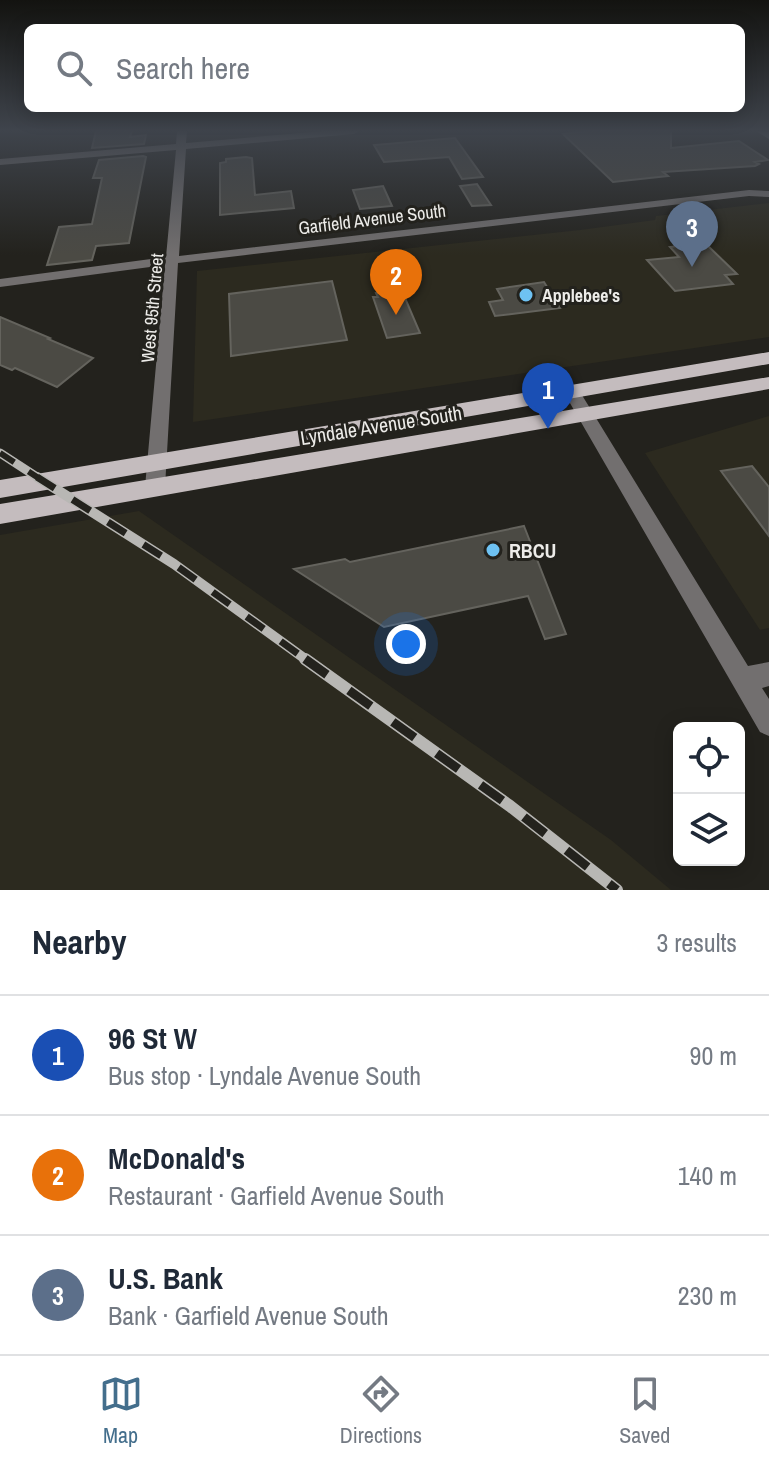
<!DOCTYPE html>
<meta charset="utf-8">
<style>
body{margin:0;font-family:"Archivo Narrow",sans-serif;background:#f2f2f3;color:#1f2937}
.controls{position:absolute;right:24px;bottom:24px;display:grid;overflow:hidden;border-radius:12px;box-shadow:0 4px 20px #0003}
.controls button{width:72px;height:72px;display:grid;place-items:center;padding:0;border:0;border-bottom:2px solid #e0e1e3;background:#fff;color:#1f2937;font:40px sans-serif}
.you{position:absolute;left:406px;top:644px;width:28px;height:28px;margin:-20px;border:6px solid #fff;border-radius:50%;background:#1a73e8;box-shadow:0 0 0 12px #1a73e833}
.badge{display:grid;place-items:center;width:52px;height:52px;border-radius:50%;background:#436e8c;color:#fff;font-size:26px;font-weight:700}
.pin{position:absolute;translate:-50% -66px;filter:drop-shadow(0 2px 4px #0008)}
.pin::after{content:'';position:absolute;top:42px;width:28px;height:24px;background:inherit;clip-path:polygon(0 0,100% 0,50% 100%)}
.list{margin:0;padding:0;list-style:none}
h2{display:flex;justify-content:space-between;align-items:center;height:104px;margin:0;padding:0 32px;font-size:34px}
h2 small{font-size:26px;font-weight:400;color:#747a83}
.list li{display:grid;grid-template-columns:52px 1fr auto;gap:24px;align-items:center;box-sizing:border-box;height:120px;padding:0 32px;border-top:2px solid #e0e1e3}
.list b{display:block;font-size:30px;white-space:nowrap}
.list p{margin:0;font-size:26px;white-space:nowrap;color:#747a83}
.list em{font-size:26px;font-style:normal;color:#747a83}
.icon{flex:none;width:44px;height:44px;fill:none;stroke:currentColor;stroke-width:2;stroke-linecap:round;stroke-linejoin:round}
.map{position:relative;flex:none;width:769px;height:890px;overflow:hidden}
.search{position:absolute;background:#fff;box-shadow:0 4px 20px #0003;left:24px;right:24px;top:24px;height:88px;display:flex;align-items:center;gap:20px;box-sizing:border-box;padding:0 28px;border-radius:12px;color:#747a83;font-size:30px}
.sheet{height:464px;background:#fff}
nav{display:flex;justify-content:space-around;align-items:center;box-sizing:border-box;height:112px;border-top:2px solid #e0e1e3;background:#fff;font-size:22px;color:#747a83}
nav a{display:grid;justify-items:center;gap:4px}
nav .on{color:#436e8c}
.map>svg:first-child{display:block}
.built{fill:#2c2a1f}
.building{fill:#4b4a44;stroke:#64635d;stroke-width:2}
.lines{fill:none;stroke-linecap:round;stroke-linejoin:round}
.minor{fill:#726f6f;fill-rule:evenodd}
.major{fill:#c4bcbe;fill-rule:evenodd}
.rail-far2-casing{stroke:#b8b7b4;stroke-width:9}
.rail-far1-casing{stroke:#b8b7b4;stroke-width:10}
.rail-casing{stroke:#b8b7b4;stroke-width:12}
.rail-far2{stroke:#23221d;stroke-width:6;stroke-dasharray:17;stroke-linecap:butt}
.rail-far1{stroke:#23221d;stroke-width:7;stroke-dasharray:21;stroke-linecap:butt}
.rail{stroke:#23221d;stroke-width:9;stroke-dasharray:27;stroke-linecap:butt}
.poi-dot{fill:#6ec2f3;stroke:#23221d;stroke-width:3}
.labels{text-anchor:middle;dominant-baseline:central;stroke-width:6;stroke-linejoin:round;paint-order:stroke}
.far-street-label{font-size:18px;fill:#edece9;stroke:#23221d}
.far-poi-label{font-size:18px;font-weight:bold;fill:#edece9;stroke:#23221d;text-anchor:start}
.street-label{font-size:20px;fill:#edece9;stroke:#23221d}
.poi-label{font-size:20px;font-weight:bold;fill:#edece9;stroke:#23221d;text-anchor:start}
</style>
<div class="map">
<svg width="769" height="890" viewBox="0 0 769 890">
<rect width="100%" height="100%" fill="#23221d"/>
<path class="built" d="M769,203V337L193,422L197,271L580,230L655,220L656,216Z
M769,416V628L760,630L645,453Z
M139,511L611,840L671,890H0V535Z"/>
<path class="building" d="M96,131H132L130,137L146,135L144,144L92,148Z
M588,131H671V148L739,141L768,160L755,162L759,164L755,166L663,172L668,176L613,182L563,134Z
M455,138L483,177L462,179L449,157L384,162L374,145Z
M143,156L146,157L129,243L96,246L92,260L47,265L59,227L92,224L102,178H93L99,160Z
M246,157L252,158L255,195L291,191L294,208L220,215V163L226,162V159Z
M477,184L491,205L472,206L460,186Z
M383,186L392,206L360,209L353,190Z
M705,243L737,274L725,275L733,284L675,291L647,260L679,257L670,247Z
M332,281L347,340L231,356L229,294Z
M544,282L560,308L495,316L489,302L503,300L497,289Z
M399,284L420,333L387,338L373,297H378L376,293L384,292L382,286Z
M0,317L50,338L48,339L93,358L57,387L15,368L12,370L0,365Z
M752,466L769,487V536L721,471Z
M524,526L566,634L545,639L528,596L384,627L294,569L345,559L350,562Z"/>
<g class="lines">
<path class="minor" d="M177,131H187L186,143L324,131H359L354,134L186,149L179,256L749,190L769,191V197L749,196L178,263L165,487L162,493L155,495L148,493L145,487L165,265L0,287V279L166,257L176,150L0,165V159L176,144Z
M756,131L769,132V139Z
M571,385L577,387L748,666L769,662V686L762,688L769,699V736L760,732L563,391Z"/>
<path class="major" d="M769,352V364L0,498V480Z
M769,377V389L0,524V504Z"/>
<defs>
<path id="rail-far2" d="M0,453L40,479"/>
<path id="rail-far1" d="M37,477L174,564L308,661"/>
<path id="rail" d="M305,659L510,806L617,890"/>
</defs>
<use href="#rail-far2" class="rail-far2-casing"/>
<use href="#rail-far1" class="rail-far1-casing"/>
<use href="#rail" class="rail-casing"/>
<use href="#rail-far2" class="rail-far2"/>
<use href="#rail-far1" class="rail-far1"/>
<use href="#rail" class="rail"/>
</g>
<linearGradient id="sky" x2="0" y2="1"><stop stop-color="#131310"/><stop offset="0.51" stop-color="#3f444c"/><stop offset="1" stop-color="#3f444c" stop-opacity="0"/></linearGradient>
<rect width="769" height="255" fill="url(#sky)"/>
<g class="poi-dot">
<circle cx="526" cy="295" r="8"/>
<circle cx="493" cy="550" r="8"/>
</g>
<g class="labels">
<g class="far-street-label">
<text transform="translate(372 219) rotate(-7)">Garfield Avenue South</text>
<text transform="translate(152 308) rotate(-85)">West 95th Street</text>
</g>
<g class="far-poi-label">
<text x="542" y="295">Applebee's</text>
</g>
<g class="street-label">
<text transform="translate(381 425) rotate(-9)">Lyndale Avenue South</text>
</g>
<g class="poi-label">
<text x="509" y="550">RBCU</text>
</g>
</g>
</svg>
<div class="controls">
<button><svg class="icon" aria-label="locate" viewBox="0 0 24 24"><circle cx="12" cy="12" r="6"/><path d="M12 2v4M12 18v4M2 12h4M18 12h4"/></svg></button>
<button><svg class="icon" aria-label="layers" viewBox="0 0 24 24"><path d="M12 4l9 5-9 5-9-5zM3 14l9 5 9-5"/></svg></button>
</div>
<div class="you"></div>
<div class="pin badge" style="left:548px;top:429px;background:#1a4fb4">1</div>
<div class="pin badge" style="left:396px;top:315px;background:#e8710a">2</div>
<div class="pin badge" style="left:692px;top:267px;background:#5c6f8a">3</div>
<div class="search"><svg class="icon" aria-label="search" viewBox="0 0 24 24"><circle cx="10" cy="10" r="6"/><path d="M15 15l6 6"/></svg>Search here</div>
</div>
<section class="sheet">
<h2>Nearby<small>3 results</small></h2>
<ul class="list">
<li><span class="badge" style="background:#1a4fb4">1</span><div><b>96 St W</b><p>Bus stop · Lyndale Avenue South</p></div><em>90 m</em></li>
<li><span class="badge" style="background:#e8710a">2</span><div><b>McDonald's</b><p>Restaurant · Garfield Avenue South</p></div><em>140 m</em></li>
<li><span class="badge" style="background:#5c6f8a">3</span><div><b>U.S. Bank</b><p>Bank · Garfield Avenue South</p></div><em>230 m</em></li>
</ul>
</section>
<nav>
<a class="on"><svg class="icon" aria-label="map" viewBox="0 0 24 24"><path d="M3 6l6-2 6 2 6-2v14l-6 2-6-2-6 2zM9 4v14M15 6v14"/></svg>Map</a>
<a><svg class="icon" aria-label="directions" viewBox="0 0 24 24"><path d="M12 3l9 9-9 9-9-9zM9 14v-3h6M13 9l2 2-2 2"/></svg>Directions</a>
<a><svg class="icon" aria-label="saved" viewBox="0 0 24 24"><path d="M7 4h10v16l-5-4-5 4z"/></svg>Saved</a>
</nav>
